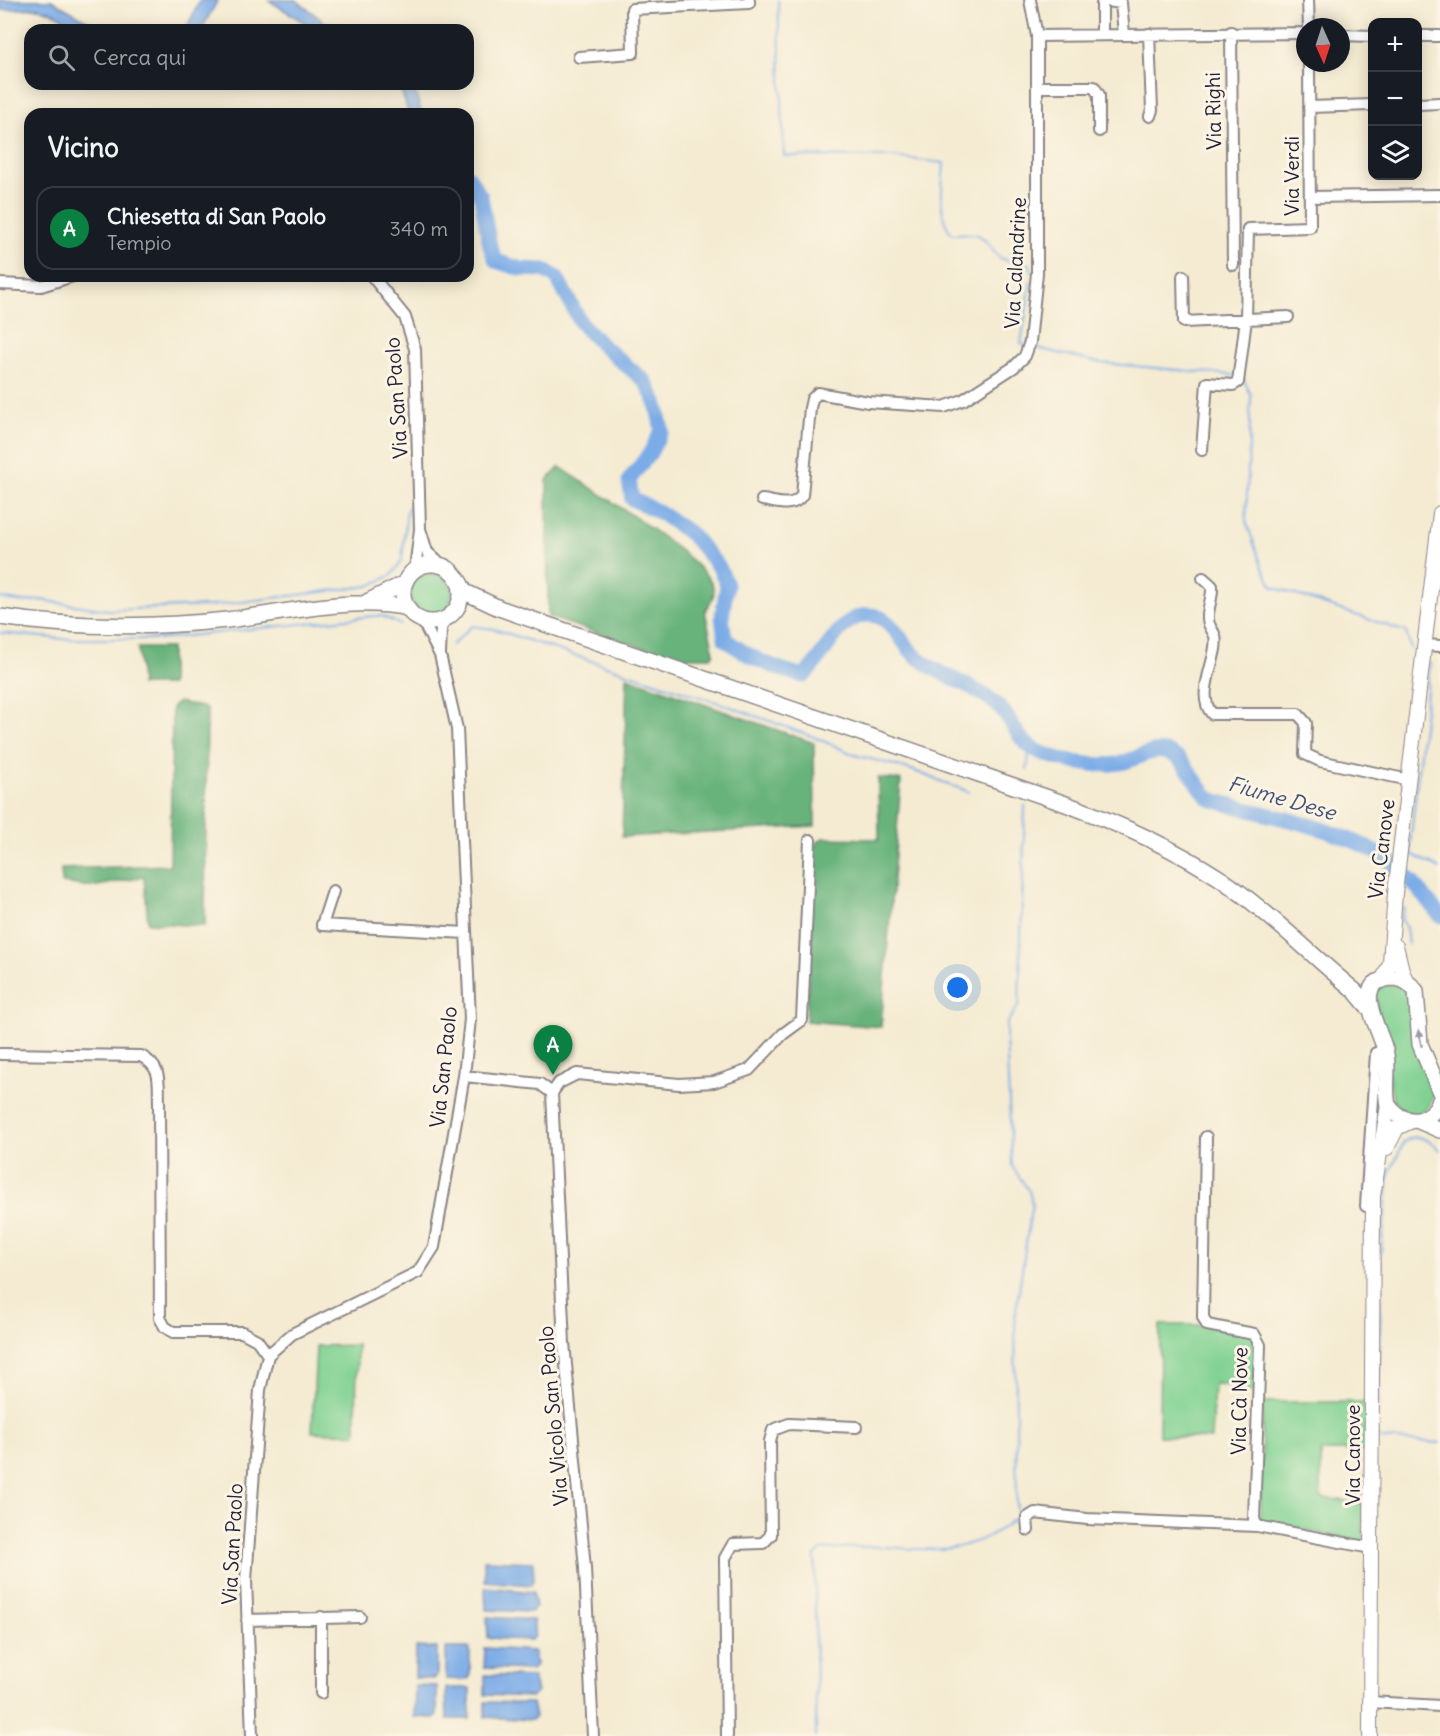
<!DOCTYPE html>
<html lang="it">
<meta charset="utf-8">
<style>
body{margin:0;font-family:Delius,sans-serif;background:#242831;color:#f1f3f6}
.controls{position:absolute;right:18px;top:18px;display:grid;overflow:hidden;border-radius:12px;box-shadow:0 3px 15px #0003}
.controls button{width:54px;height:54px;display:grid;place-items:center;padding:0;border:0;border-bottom:2px solid #363941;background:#171b24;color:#f1f3f6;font:30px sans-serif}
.compass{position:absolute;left:1296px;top:18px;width:54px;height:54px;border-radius:50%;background:#171b24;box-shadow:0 3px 15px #0003;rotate:177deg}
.you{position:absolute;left:958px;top:988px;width:21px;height:21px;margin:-15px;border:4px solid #fff;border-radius:50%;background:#1a73e8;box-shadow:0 0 0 9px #1a73e833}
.badge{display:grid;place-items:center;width:39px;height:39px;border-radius:50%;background:#0b8043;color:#fff;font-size:20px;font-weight:700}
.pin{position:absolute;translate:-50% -50px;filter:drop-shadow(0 2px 3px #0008)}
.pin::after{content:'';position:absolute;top:32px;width:21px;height:18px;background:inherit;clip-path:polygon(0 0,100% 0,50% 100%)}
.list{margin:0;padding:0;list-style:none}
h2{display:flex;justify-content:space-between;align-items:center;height:78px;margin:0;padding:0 24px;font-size:26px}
h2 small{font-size:20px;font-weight:400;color:#9ea1a6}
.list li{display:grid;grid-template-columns:39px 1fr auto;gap:18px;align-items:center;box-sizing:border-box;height:84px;margin:0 12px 12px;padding:0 12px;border:2px solid #363941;border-radius:18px}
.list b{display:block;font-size:22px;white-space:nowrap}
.list p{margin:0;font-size:20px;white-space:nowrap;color:#9ea1a6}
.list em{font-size:20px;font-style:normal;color:#9ea1a6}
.icon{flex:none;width:33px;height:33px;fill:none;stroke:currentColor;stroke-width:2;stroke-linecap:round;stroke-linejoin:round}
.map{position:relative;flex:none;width:1440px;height:1736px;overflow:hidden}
.search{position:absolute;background:#171b24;box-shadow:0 3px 15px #0003;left:24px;top:24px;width:450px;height:66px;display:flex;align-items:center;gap:15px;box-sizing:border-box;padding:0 21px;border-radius:18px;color:#9ea1a6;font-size:22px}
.panel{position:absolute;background:#171b24;box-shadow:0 3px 15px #0003;left:24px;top:108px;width:450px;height:174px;border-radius:18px}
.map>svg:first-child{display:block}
.green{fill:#80d192;stroke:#517a66;stroke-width:1.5}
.forest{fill:#68b37c;stroke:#456a5c;stroke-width:1.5}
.water{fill:#7cace7;stroke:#4f6791;stroke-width:1.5}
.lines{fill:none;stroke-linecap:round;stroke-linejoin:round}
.stream{stroke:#7cace7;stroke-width:2}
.river{stroke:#7cace7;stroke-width:15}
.street-casing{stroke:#8b8686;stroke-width:14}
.secondary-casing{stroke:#8b8686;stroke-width:16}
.primary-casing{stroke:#8b8686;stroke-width:18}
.street{stroke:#fff;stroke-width:10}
.secondary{stroke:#fff;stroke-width:14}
.primary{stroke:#fff;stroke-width:15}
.oneway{fill:#9c9ca7}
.labels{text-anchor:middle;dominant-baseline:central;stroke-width:6;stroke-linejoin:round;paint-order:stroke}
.street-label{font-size:20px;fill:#22223b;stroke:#fcf5e5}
.water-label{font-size:21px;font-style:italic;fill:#425277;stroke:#fcf5e5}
</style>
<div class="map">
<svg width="1440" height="1736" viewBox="0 0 1440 1736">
<rect width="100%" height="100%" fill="#fcf5e5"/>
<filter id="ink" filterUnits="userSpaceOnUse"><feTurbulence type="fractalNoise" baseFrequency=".0167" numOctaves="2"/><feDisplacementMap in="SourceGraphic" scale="12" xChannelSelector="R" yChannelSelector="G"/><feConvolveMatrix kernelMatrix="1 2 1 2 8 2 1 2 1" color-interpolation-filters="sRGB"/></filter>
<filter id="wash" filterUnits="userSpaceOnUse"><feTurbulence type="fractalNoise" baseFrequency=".008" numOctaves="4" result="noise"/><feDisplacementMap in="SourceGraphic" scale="24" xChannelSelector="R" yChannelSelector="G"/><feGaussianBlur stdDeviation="1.35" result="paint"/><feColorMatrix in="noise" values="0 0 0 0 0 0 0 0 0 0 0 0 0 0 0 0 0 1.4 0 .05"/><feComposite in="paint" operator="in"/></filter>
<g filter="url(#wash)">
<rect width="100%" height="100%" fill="#f4ebd2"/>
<path class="green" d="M410 594a21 21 0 1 1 42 0a21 21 0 1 1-42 0Z
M1391,984L1403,986L1411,996L1434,1090L1430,1105L1419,1114L1404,1113L1393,1101L1375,995L1381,987Z
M1160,1325H1207L1254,1334L1259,1392L1231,1390V1385L1214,1384L1211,1439L1159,1436Z
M357,1345L356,1434L312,1432L316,1346Z
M1263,1402H1366V1451H1321V1498L1363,1503V1542L1260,1521Z"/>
<path class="forest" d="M560,467C589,487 704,558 713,586C716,596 710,603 705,611L714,653L711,657H670L548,617L547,480Z
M138,648H171V685H141Z
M627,677L814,743L815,826L622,837Z
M178,702L207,708L205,926L148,923L144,877L92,887L62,883L61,869L170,865L172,707Z
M878,778L901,780L881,1027L806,1021L815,844L823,838L879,839Z"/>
<path class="water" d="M0,0H51L104,30H79L56,14L39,8L0,10Z
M200,0H218L201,30H182L187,27Z
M268,0H296L326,23L359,30H316Z
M399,84H413L422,114H409Z
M484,1560L533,1562L534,1579L531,1585L485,1581Z
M485,1587L533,1592L536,1607L531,1612L486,1610Z
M487,1617L533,1620L535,1636L531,1640L488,1638Z
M416,1647L437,1648V1676L434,1679L415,1678Z
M446,1648H470V1677L467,1680L446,1679Z
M485,1648L534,1651L536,1665L531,1670L484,1668Z
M485,1675L533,1677L537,1692L532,1697L485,1695Z
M415,1685L437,1686V1715L434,1718L414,1717Z
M446,1688H470V1719H447Z
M485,1702L532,1703L535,1717L532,1720L485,1717Z"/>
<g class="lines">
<path class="stream" d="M778,0L784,156L892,157L944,163C943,185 936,215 952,234C989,232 978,236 1000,258C1011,263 1021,260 1030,265L1032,272
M1026,345L1021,344L1031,281
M1032,347L1101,363L1233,375
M1242,376L1251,395L1246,521L1262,566L1273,587L1406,632L1411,649
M0,598L22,602L40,600L108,610L210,606L369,586L392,575L402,560L407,509L413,505
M0,633L63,639H159L374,616H382L401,625
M452,645L472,626L494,629L728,706L814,737L855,755L909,769L969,792
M1027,770L1030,747
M1410,853L1440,869
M1411,859V836L1430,663
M1404,908L1401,918L1406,928L1408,944
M1381,1253L1389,1174L1404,1142C1417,1131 1430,1141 1440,1150
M1379,1405L1381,1261
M1378,1436L1380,1439L1440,1443
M816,1736L815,1556L821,1550C843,1548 865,1546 886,1547C941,1551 971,1554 1017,1517L1015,1317L1032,1203L1029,1191L1012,1166L1006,1036L1007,1023L1019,1005L1025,805"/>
<path class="river" d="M468,176L481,197L490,246L496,261L521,269L544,270L557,278L581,323L604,347L645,381L656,402L662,430L650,453L629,480L632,499L659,512L691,534L719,567L727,585L722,617L725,639C749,658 774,668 803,676C824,660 837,617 867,615C892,613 900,644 917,657C943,679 977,684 1001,709C1013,721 1017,739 1032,748C1055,761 1094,768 1121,763C1138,759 1155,745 1173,755C1186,761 1197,786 1210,799C1264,816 1334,825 1382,856C1406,871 1422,894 1440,916"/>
</g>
</g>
<g filter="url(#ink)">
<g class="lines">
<defs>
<path id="street" d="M1308,0L1309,27
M1231,32L1233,265
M1102,34V4L1107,1L1121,3L1124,34
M1149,34L1152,110L1150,116
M1341,35L1372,36
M1037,36L1305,33
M1418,36H1440
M579,57L633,53L632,9L749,3V0
M1037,87H1094L1099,95V131
M1418,104L1440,103
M1309,107L1372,105
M1310,197L1440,195
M372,276L405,317L415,349L420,529L415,569
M1183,276L1184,322L1288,317
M0,284L41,286L73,276
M1202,450L1207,383L1233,385L1238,382L1246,319L1248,229L1310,227L1309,63
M762,500C777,502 793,509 802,495L810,408L812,399L818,393L868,402L944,407L963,400L1014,367L1025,356L1030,342L1037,273V36L1030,0
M421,532L427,552L441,565
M1203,578L1212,586C1213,598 1207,608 1208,619C1208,626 1213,630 1215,636C1220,656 1194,693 1212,714H1298L1306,723L1305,754L1320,761L1409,780
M1425,645L1440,646
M440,654L441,629L445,619
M333,891L322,925L466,933
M0,1054L141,1056C163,1068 158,1082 159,1104L160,1318L165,1327L173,1332H242L257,1340L268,1355
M464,1076L540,1084L552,1093
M1206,1137L1203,1317L1207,1325L1254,1334L1260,1345L1254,1519L1257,1526
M1366,1206L1376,1053L1386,1050
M1028,1530L1027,1518L1035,1513L1087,1519L1257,1526L1371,1548
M247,1620L360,1617
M321,1693V1617
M1370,1702L1440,1706
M252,1736L246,1580L260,1390L268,1355L292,1334L418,1272L434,1247L464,1076L470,1019L457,729L440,655L422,620
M593,1736L585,1568L564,1343L552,1093L559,1083L577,1074L679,1084L714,1082L749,1070L783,1034L802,1020L810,840
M727,1736L725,1558L733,1544L763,1543L771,1535L770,1441L773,1430L789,1424L856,1427"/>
<path id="secondary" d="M1396,946L1403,974L1408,983
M1382,981L1390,963L1395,893L1440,513
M1387,1148L1397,1128L1412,1121
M1370,1736L1373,1196L1388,1105"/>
<path id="primary" d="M403 593a29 29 0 1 1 58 0a29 29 0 1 1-58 0Z
M458,579L465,592L499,608L1063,803C1118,823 1172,847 1221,879C1269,912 1310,954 1355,991L1369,1008
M367,602L405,583
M0,617C75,628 152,628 227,620C286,613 349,596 408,608
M1440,1092L1420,1044L1416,991C1410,983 1403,978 1393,978C1346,980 1383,1033 1386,1054C1389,1071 1384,1089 1388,1105C1403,1126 1430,1126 1440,1100
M1419,1121L1440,1130"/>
</defs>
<use href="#street" class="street-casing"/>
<use href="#secondary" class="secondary-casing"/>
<use href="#primary" class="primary-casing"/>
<use href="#street" class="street"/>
<use href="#secondary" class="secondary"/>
<use href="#primary" class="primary"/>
</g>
<defs><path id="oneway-solid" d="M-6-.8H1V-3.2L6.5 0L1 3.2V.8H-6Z" transform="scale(1.5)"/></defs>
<use class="oneway" href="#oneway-solid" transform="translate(1420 1038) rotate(-101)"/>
</g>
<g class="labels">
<g class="street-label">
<text transform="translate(1213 111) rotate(-91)">Via Righi</text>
<text transform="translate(1291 176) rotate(-90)">Via Verdi</text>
<text transform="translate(1015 263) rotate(-87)">Via Calandrine</text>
<text transform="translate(396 398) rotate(-94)">Via San Paolo</text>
<text transform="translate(1381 849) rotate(-83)">Via Canove</text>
<text transform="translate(443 1067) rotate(-84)">Via San Paolo</text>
<text transform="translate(1239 1401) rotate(-89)">Via Cà Nove</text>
<text transform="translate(553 1416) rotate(-95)">Via Vicolo San Paolo</text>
<text transform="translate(1352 1455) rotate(-90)">Via Canove</text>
<text transform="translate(232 1544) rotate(-87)">Via San Paolo</text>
</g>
<g class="water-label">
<text transform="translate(1282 798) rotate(16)">Fiume Dese</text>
</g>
</g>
</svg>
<div class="controls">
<button>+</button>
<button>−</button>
<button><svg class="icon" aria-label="layers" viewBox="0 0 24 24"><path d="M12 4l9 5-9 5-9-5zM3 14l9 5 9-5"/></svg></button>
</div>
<svg class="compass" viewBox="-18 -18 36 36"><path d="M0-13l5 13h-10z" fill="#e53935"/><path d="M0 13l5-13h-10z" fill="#9ea1a6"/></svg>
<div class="you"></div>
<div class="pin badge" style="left:553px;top:1075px">A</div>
<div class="search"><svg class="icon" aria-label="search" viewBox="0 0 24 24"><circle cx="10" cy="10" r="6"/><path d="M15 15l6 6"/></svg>Cerca qui</div>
<section class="panel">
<h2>Vicino<small></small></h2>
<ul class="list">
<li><span class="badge">A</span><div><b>Chiesetta di San Paolo</b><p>Tempio</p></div><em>340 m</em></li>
</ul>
</section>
</div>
